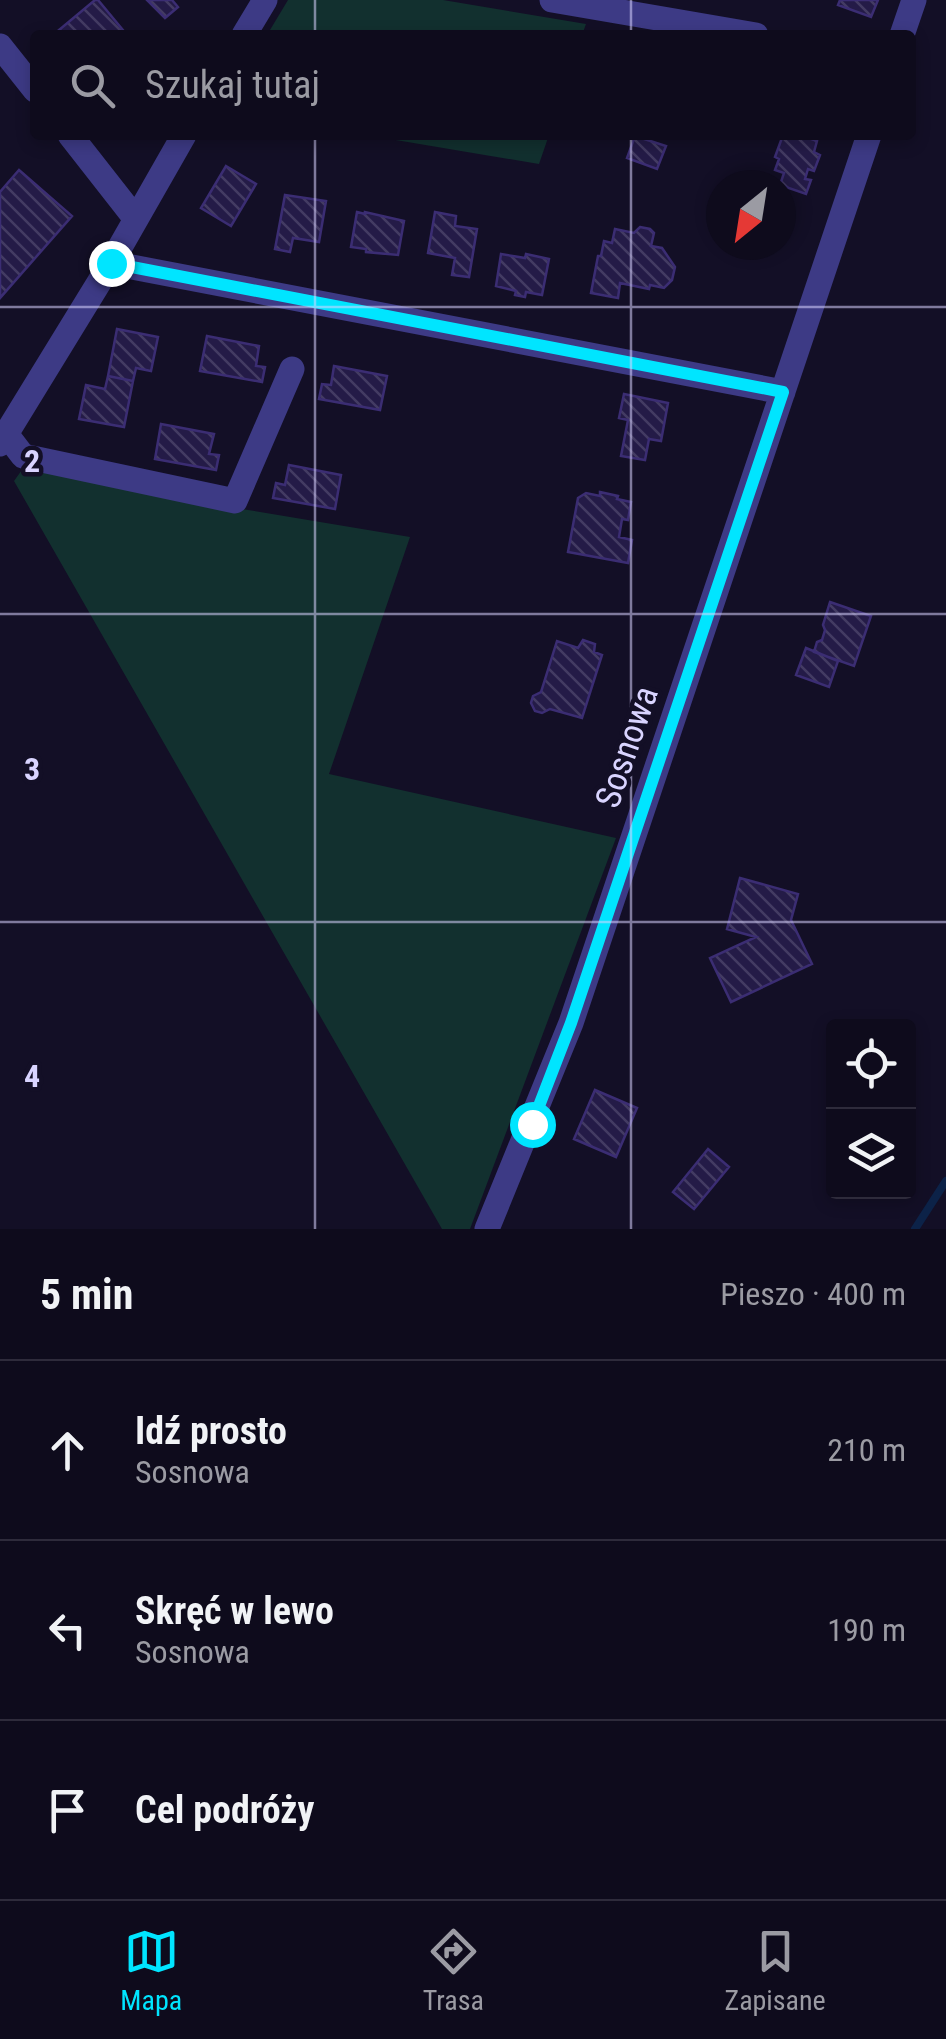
<!DOCTYPE html>
<html lang="pl">
<meta charset="utf-8">
<style>
body{margin:0;font-family:"Roboto Condensed",sans-serif;background:#171425;color:#f1f3f6}
.controls{position:absolute;right:30px;bottom:30px;display:grid;overflow:hidden;border-radius:10px;box-shadow:0 5px 15px #0003}
.controls button{width:90px;height:90px;display:grid;place-items:center;padding:0;border:0;border-bottom:2px solid #2e2b3b;background:#0e0b1c;color:#f1f3f6;font:50px sans-serif}
.compass{position:absolute;left:706px;top:170px;width:90px;height:90px;border-radius:50%;background:#0e0b1c;box-shadow:0 5px 15px #0003;rotate:210deg}
.stop{position:absolute;width:30px;height:30px;margin:-22px;border:8px solid #00e5ff;border-radius:50%;background:#fff}
.stop.end{background:#00e5ff;border-color:#fff;box-shadow:0 2px 10px #0008}
.list{margin:0;padding:0;list-style:none}
h2{display:flex;justify-content:space-between;align-items:center;height:130px;margin:0;padding:0 40px;font-size:42px}
h2 small{font-size:32px;font-weight:400;color:#9b9ba3}
.list li{display:grid;grid-template-columns:65px 1fr auto;gap:30px;align-items:center;box-sizing:border-box;height:180px;padding:0 40px;border-top:2px solid #2e2b3b}
.list b{display:block;font-size:38px;white-space:nowrap}
.list p{margin:0;font-size:32px;white-space:nowrap;color:#9b9ba3}
.list em{font-size:32px;font-style:normal;color:#9b9ba3}
.icon{flex:none;width:55px;height:55px;fill:none;stroke:currentColor;stroke-width:2;stroke-linecap:round;stroke-linejoin:round}
.map{position:relative;flex:none;width:946px;height:1229px;overflow:hidden}
.search{position:absolute;background:#0e0b1c;box-shadow:0 5px 15px #0003;left:30px;right:30px;top:30px;height:110px;display:flex;align-items:center;gap:25px;box-sizing:border-box;padding:0 35px;border-radius:10px;color:#9b9ba3;font-size:38px}
.sheet{height:670px;background:#0e0b1c}
nav{display:flex;justify-content:space-around;align-items:center;box-sizing:border-box;height:140px;border-top:2px solid #2e2b3b;background:#0e0b1c;font-size:28px;color:#9b9ba3}
nav a{display:grid;justify-items:center;gap:5px}
nav .on{color:#00e5ff}
.map>svg:first-child{display:block}
.grass{fill:#12302f}
.lines{fill:none;stroke-linecap:round;stroke-linejoin:round}
.stream{stroke:#0c2248;stroke-width:8}
.building{fill:url(#building-back-hatch);stroke:#3b2d73;stroke-width:2.5}
.minor{stroke:#3d3a85;stroke-width:25}
.route{stroke:#00e5ff;stroke-width:12}
.grid{fill:none;stroke:#d9d4ff;stroke-width:2.5;stroke-opacity:0.55}
.labels{text-anchor:middle;dominant-baseline:central;stroke-width:9;stroke-linejoin:round;paint-order:stroke}
.street-label{font-size:35px;fill:#d9d4ff;stroke:#130f26}
.grid-label{font-size:32px;text-anchor:middle;font-weight:bold;fill:#d9d4ff;stroke:#130f26;stroke-width:9;stroke-linejoin:round;paint-order:stroke}
</style>
<div class="map">
<svg width="946" height="1229" viewBox="0 0 946 1229">
<defs>
<pattern id="building-back-hatch" width="6" height="6" patternUnits="userSpaceOnUse" patternTransform="scale(2.5)"><rect width="6" height="6" fill="#241b47"/><path d="M-1 5l2 2M0 0l6 6M5-1l2 2" fill="none" stroke="#433b63"/></pattern>
</defs>
<rect width="100%" height="100%" fill="#130f26"/>
<path class="grass" d="M288,0H443L586,24L582,35H267Z
M366,135H549L539,164Z
M24,467L242,509L410,537L329,774L616,838L470,1229H442L14,481Z"/>
<g class="lines">
<path class="stream" d="M915,1229L946,1181"/>
</g>
<path class="building" d="M95,0H98L127,35H53Z
M147,0H172L178,7L165,18Z
M840,0H878L871,17L838,5Z
M783,135H800L817,141L814,152L820,155L814,171L808,169L805,179L811,180L806,194L780,185L784,173L775,170L779,159L775,157Z
M635,136L666,146L657,169L627,158Z
M226,166L256,184L231,226L201,208Z
M19,170L72,216L0,298V192Z
M285,195L326,201L319,242L293,238L290,252L275,249Z
M357,212L365,214V212L404,221L398,255L366,252V249L351,247Z
M435,212L456,216L455,226L477,229L469,277L452,275L455,258L428,253Z
M640,227L650,229L654,233L651,246L662,248L675,267L672,280L664,288L650,285L649,289L620,283L618,298L591,293L598,256H601L604,241L612,243L615,229L634,233Z
M501,254L525,258L526,254L549,259L542,295L526,292L525,297L515,295L516,291L496,286Z
M117,329L158,337L151,371L136,368L133,381L108,376Z
M207,336L259,346L256,366L265,367L262,382L200,371Z
M334,366L387,376L380,410L319,399L322,384L331,385Z
M108,376L133,381L124,427L79,419L86,385L105,389Z
M624,394L668,403L661,441L649,439L645,460L621,456L628,420L619,418Z
M161,424L214,434L209,454L219,455L216,470L155,459Z
M289,465L341,475L335,509L273,498L276,483L285,485Z
M600,492L618,496L617,499L631,502L628,520L622,519L619,537L632,540L628,563L568,552L578,498L586,493L600,496Z
M830,602L871,616L854,666L814,652L817,642L822,640L825,630L823,625Z
M583,640L595,644L594,652L602,655L582,718L550,709L542,713L535,711L531,703L533,696L541,692L557,641L578,648Z
M806,648L838,661L829,687L796,675Z
M740,878L798,894L791,920L812,964L731,1002L710,958L756,937L727,929Z
M595,1090L637,1108L616,1157L574,1139Z
M708,1149L729,1167L694,1209L673,1192Z"/>
<g class="lines">
<path class="minor" d="M552,0L756,35
M244,35L265,0
M902,35L914,0
M0,46L35,90
M70,135L135,218
M111,263L783,392
M7,435L23,456L235,501L292,369
M0,444L111,263L184,135
M487,1229L571,1023L869,135"/>
</g>
<g class="lines">
<path class="route" d="M111,263L783,392L571,1023L532,1124"/>
</g>
<path class="grid" d="M315,0V35M631,0V35M315,135V1229M631,135V1229M0,307H946M0,614H946M0,922H946"/>
<g class="labels">
<g class="street-label">
<text transform="translate(627 747) rotate(-71)">Sosnowa</text>
</g>
</g>
<g class="grid-label">
<text x="32" y="472">2</text>
<text x="32" y="780">3</text>
<text x="32" y="1087">4</text>
</g>
</svg>
<div class="controls">
<button><svg class="icon" aria-label="locate" viewBox="0 0 24 24"><circle cx="12" cy="12" r="6"/><path d="M12 2v4M12 18v4M2 12h4M18 12h4"/></svg></button>
<button><svg class="icon" aria-label="layers" viewBox="0 0 24 24"><path d="M12 4l9 5-9 5-9-5zM3 14l9 5 9-5"/></svg></button>
</div>
<svg class="compass" viewBox="-18 -18 36 36"><path d="M0-13l5 13h-10z" fill="#e53935"/><path d="M0 13l5-13h-10z" fill="#9b9ba3"/></svg>
<div class="stop" style="left:532px;top:1124px"></div>
<div class="stop end" style="left:111px;top:263px"></div>
<div class="search"><svg class="icon" aria-label="search" viewBox="0 0 24 24"><circle cx="10" cy="10" r="6"/><path d="M15 15l6 6"/></svg>Szukaj tutaj</div>
</div>
<section class="sheet">
<h2>5 min<small>Pieszo · 400 m</small></h2>
<ul class="list">
<li><svg class="icon" aria-label="ahead" viewBox="0 0 24 24"><path d="M12 20V5M6 11l6-6 6 6"/></svg><div><b>Idź prosto</b><p>Sosnowa</p></div><em>210 m</em></li>
<li><svg class="icon" aria-label="left" viewBox="0 0 24 24"><path d="M17 20v-9H6M10 6l-5 5 5 5"/></svg><div><b>Skręć w lewo</b><p>Sosnowa</p></div><em>190 m</em></li>
<li><svg class="icon" aria-label="arrive" viewBox="0 0 24 24"><path d="M6 21V4h12l-3 4 3 4H6"/></svg><div><b>Cel podróży</b></div></li>
</ul>
</section>
<nav>
<a class="on"><svg class="icon" aria-label="map" viewBox="0 0 24 24"><path d="M3 6l6-2 6 2 6-2v14l-6 2-6-2-6 2zM9 4v14M15 6v14"/></svg>Mapa</a>
<a><svg class="icon" aria-label="directions" viewBox="0 0 24 24"><path d="M12 3l9 9-9 9-9-9zM9 14v-3h6M13 9l2 2-2 2"/></svg>Trasa</a>
<a><svg class="icon" aria-label="saved" viewBox="0 0 24 24"><path d="M7 4h10v16l-5-4-5 4z"/></svg>Zapisane</a>
</nav>
